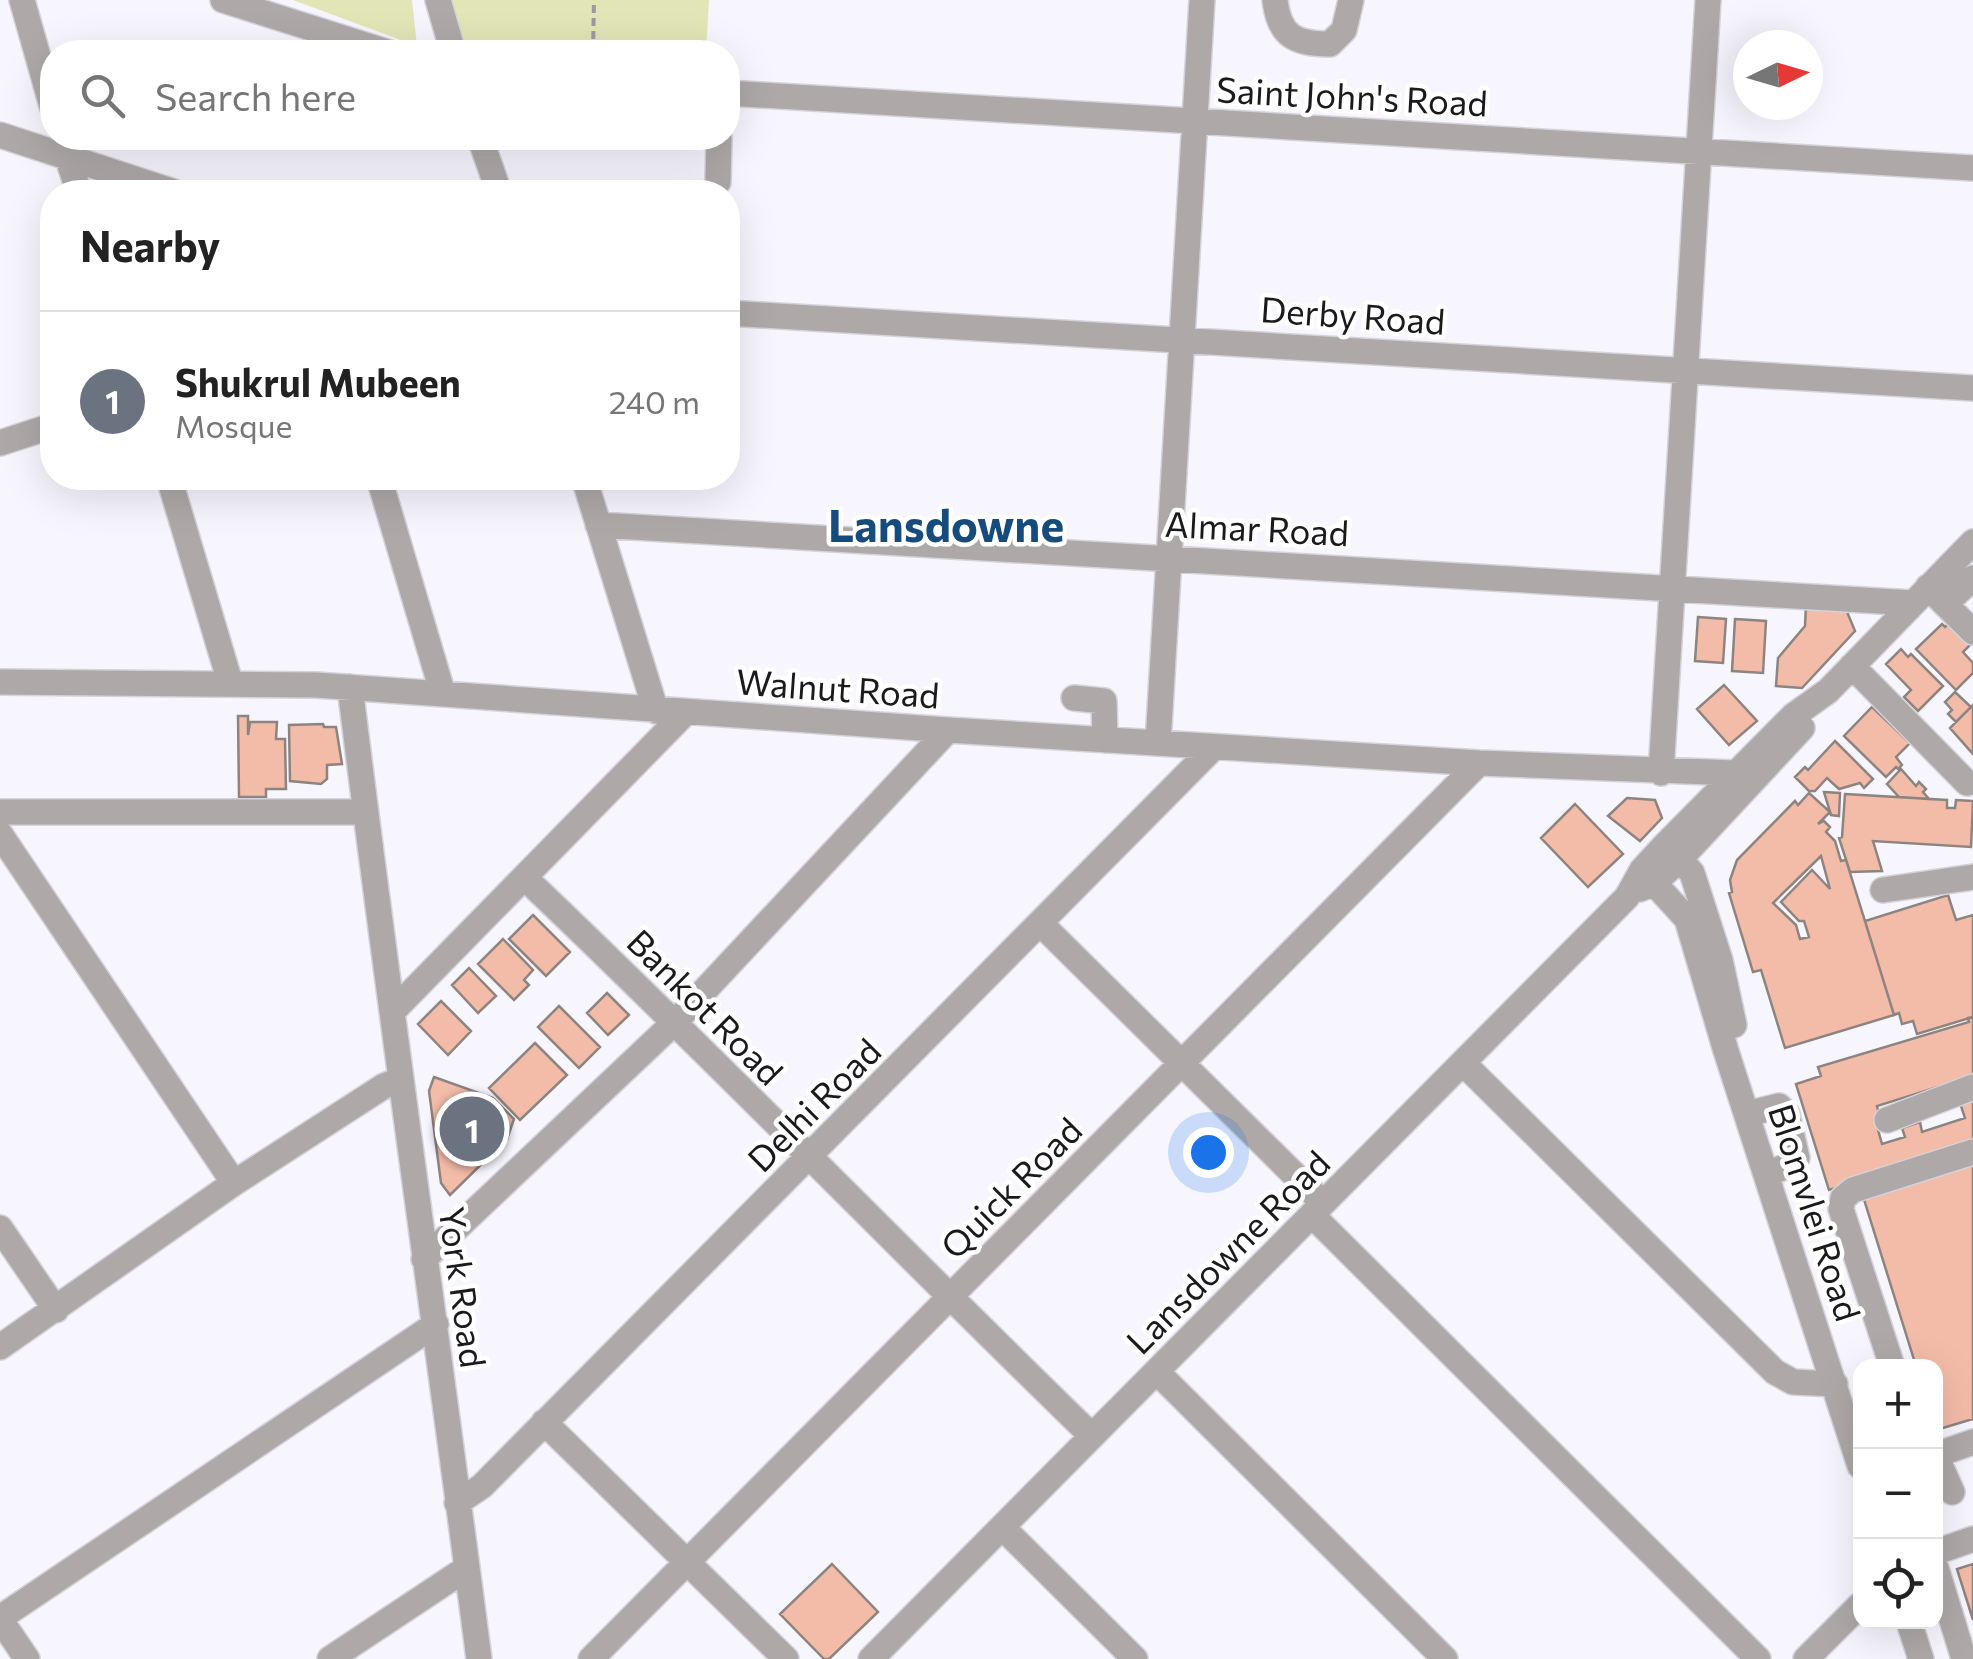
<!DOCTYPE html>
<meta charset="utf-8">
<style>
body{margin:0;font-family:Commissioner,sans-serif;background:#f6f6f6;color:#222}
.controls{position:absolute;right:30px;bottom:30px;display:grid;overflow:hidden;border-radius:20px;box-shadow:0 10px 40px #0002}
.controls button{width:90px;height:90px;display:grid;place-items:center;padding:0;border:0;border-bottom:2px solid #e0e0e0;background:#fff;color:#222;font:50px sans-serif}
.compass{position:absolute;left:1733px;top:30px;width:90px;height:90px;border-radius:50%;background:#fff;box-shadow:0 10px 40px #0002;rotate:85deg}
.you{position:absolute;left:1208px;top:1152px;width:35px;height:35px;margin:-25px;border:8px solid #fff;border-radius:50%;background:#1a73e8;box-shadow:0 0 0 15px #1a73e833}
.badge{display:grid;place-items:center;width:65px;height:65px;border-radius:50%;background:#111827;color:#fff;font-size:32px;font-weight:700}
.pin{position:absolute;translate:-50% -50%;border:5px solid #fff;box-shadow:0 2px 10px #0006}
.list{margin:0;padding:0;list-style:none}
h2{display:flex;justify-content:space-between;align-items:center;height:130px;margin:0;padding:0 40px;font-size:42px}
h2 small{font-size:32px;font-weight:400;color:#767676}
.list li{display:grid;grid-template-columns:65px 1fr auto;gap:30px;align-items:center;box-sizing:border-box;height:180px;padding:0 40px;border-top:2px solid #e0e0e0}
.list b{display:block;font-size:38px;white-space:nowrap}
.list p{margin:0;font-size:32px;white-space:nowrap;color:#767676}
.list em{font-size:32px;font-style:normal;color:#767676}
.icon{flex:none;width:55px;height:55px;fill:none;stroke:currentColor;stroke-width:2;stroke-linecap:round;stroke-linejoin:round}
.map{position:relative;flex:none;width:1973px;height:1659px;overflow:hidden}
.search{position:absolute;background:#fff;box-shadow:0 10px 40px #0002;left:40px;top:40px;width:700px;height:110px;display:flex;align-items:center;gap:25px;box-sizing:border-box;padding:0 35px;border-radius:40px;color:#767676;font-size:38px}
.panel{position:absolute;background:#fff;box-shadow:0 10px 40px #0002;left:40px;top:180px;width:700px;height:310px;border-radius:40px}
.map>svg:first-child{display:block}
.green{fill:#e2e5b6}
.building{fill:#f3bca8;stroke:#8d8480;stroke-width:2.5;fill-rule:evenodd}
.lines{fill:none;stroke-linecap:round;stroke-linejoin:round}
.minor-casing{stroke:#d4d3da;stroke-width:28}
.path{stroke:#9a9aa0;stroke-width:4;stroke-dasharray:8 5;stroke-linecap:butt}
.minor{stroke:#aea9a8;stroke-width:25}
.labels{text-anchor:middle;dominant-baseline:central;stroke-width:9;stroke-linejoin:round;paint-order:stroke}
.street-label{font-size:35px;fill:#1a1a1d;stroke:#fff}
.district-label{font-size:45px;font-weight:bold;fill:#164c7d;stroke:#fff}
</style>
<div class="map">
<svg width="1973" height="1659" viewBox="0 0 1973 1659">
<rect width="100%" height="100%" fill="#f7f6fe"/>
<path class="green" d="M293,0H412L417,46Z
M438,0H709L706,52H453Z"/>
<path class="building" d="M1806,604L1845,607L1855,631L1802,688L1776,686L1778,658L1805,626Z
M1698,617L1726,619L1723,663L1695,661Z
M1735,619L1766,621L1763,673L1732,671Z
M1951,621L1973,642L1963,652L1973,663V673L1956,690L1916,649L1942,624L1945,627Z
M1901,649L1908,657L1911,654L1943,686L1918,711L1904,697L1911,690L1886,664Z
M1724,685L1757,721L1729,745L1697,709Z
M1955,692L1971,707L1956,722L1948,714L1952,710L1945,702Z
M1973,705V754L1950,728Z
M1872,707L1910,743L1896,757L1902,765L1898,769L1896,767L1886,777L1844,736Z
M238,716H248V735L250,722H277L276,739H285L286,789H266V797H239Z
M323,724L324,727H336L342,764L327,765V779L321,784L290,781L289,725Z
M1835,741L1873,779L1864,788L1860,783L1839,789L1827,778L1815,791H1809L1795,777L1805,767L1808,770Z
M1901,769L1916,786L1919,782L1926,789L1923,792L1929,799L1899,797L1887,784Z
M1824,792L1840,793L1839,816L1831,815Z
M1809,793L1830,812L1818,824L1824,821L1830,827L1826,832L1835,841L1841,861L1846,860L1894,1015L1785,1048L1761,970L1753,972L1729,893L1732,892L1730,880L1737,860L1795,801L1798,805ZM1821,856L1830,889L1812,870L1781,902L1799,921H1804L1809,937L1800,939L1796,925L1773,903Z
M1845,794L1947,800V808H1955L1956,800L1973,801L1971,847L1873,841L1882,871L1850,872L1839,838L1842,837Z
M1627,798L1655,800L1662,818L1640,841L1608,816Z
M1575,804L1623,854L1588,887L1541,838Z
M1948,895L1956,920L1973,915V1017L1917,1034L1913,1021L1902,1024L1899,1013L1894,1015L1865,921Z
M533,915L570,952L546,976L509,939Z
M503,939L533,970L524,980L529,985L514,1000L478,964Z
M469,968L496,996L478,1013L452,985Z
M607,993L629,1015L608,1035L587,1013Z
M441,1001L471,1031L448,1055L418,1024Z
M559,1006L600,1047L579,1068L538,1027Z
M1973,1017V1076L1877,1106L1880,1118L1875,1119L1882,1144L1905,1137L1902,1128L1920,1122L1922,1132L1965,1118L1959,1100L1973,1095V1145L1829,1190L1796,1084L1821,1076L1818,1067L1969,1022L1968,1018Z
M535,1043L567,1075L520,1120L489,1088Z
M434,1077L493,1098L514,1119L507,1139L450,1195L441,1183L429,1091Z
M1973,1159V1419L1936,1430V1366H1916L1862,1193Z
M832,1564L878,1612L829,1659H824L780,1614Z
M1973,1564V1620L1957,1569Z"/>
<g class="lines">
<defs>
<path id="minor" d="M22,0L52,106
M223,0L387,52
M438,0L453,52
M1275,0C1279,36 1295,44 1330,44L1344,30L1351,0
M728,93L1973,168
M0,135L174,192
M480,138L499,192
M64,147L79,192
M718,182L719,138
M728,313L1973,388
M0,443L52,426
M169,478L230,682
M379,478L443,694
M584,478L656,711
M598,525L1913,603
M1928,587L1973,632
M1945,604L1973,578
M1852,666L1967,783
M0,682L316,685L948,730L1479,763L1735,773
M350,687C390,1012 437,1335 479,1659
M1074,698L1104,701L1105,740
M1158,743L1202,0
M1661,773L1708,0
M0,812H365
M0,834L234,1183
M1671,849L1692,873L1720,960L1734,1025
M1642,870L1687,919L1726,1051L1860,1466
M526,879C718,1061 902,1252 1092,1436
M1640,889L1654,883L1680,859L1802,728
M1883,890L1973,877
M1040,923L1323,1203
M392,1012L686,712
M1463,1063L1775,1372L1793,1382L1835,1384
M1747,1114L1779,1106L1787,1114L1797,1158L1792,1164L1767,1174
M1887,1120L1973,1087
M1312,1215L1758,1659
M0,1228L56,1310
M424,1259L676,1021L948,730
M0,1347L234,1183L384,1086L399,1080
M1892,1366L1841,1209L1843,1198L1853,1190L1973,1152
M1157,1372L1445,1659
M544,1422L786,1659
M1936,1455L1973,1442
M1936,1456L1952,1492
M457,1503L482,1486L1214,747
M1002,1527L1135,1659
M1936,1552L1973,1539
M1936,1568L1964,1659
M0,1618L436,1324
M0,1619L27,1659
M1909,1622L1921,1659
M330,1659L467,1568
M591,1659L1479,763
M871,1659L1627,897L1642,870L1666,844L1793,716L1828,691L1973,542
M1806,1659L1860,1605"/>
</defs>
<use href="#minor" class="minor-casing"/>
<path class="path" d="M593,52L594,0"/>
<use href="#minor" class="minor"/>
</g>
<g class="labels">
<g class="street-label">
<text transform="translate(1352 95) rotate(3)">Saint John's Road</text>
<text transform="translate(1353 314) rotate(4)">Derby Road</text>
<text transform="translate(1257 527) rotate(3)">Almar Road</text>
<text transform="translate(838 687) rotate(4)">Walnut Road</text>
<text transform="translate(706 1006) rotate(45)">Bankot Road</text>
<text transform="translate(813 1104) rotate(-45)">Delhi Road</text>
<text transform="translate(1010 1187) rotate(-45)">Quick Road</text>
<text transform="translate(1816 1212) rotate(72)">Blomvlei Road</text>
<text transform="translate(1227 1251) rotate(-45)">Lansdowne Road</text>
<text transform="translate(464 1287) rotate(82)">York Road</text>
</g>
<g class="district-label">
<text x="946" y="523">Lansdowne</text>
</g>
</g>
</svg>
<div class="controls">
<button>+</button>
<button>−</button>
<button><svg class="icon" aria-label="locate" viewBox="0 0 24 24"><circle cx="12" cy="12" r="6"/><path d="M12 2v4M12 18v4M2 12h4M18 12h4"/></svg></button>
</div>
<svg class="compass" viewBox="-18 -18 36 36"><path d="M0-13l5 13h-10z" fill="#e53935"/><path d="M0 13l5-13h-10z" fill="#767676"/></svg>
<div class="you"></div>
<div class="pin badge" style="left:472px;top:1129px;background:#6b7280">1</div>
<div class="search"><svg class="icon" aria-label="search" viewBox="0 0 24 24"><circle cx="10" cy="10" r="6"/><path d="M15 15l6 6"/></svg>Search here</div>
<section class="panel">
<h2>Nearby<small></small></h2>
<ul class="list">
<li><span class="badge" style="background:#6b7280">1</span><div><b>Shukrul Mubeen</b><p>Mosque</p></div><em>240 m</em></li>
</ul>
</section>
</div>
